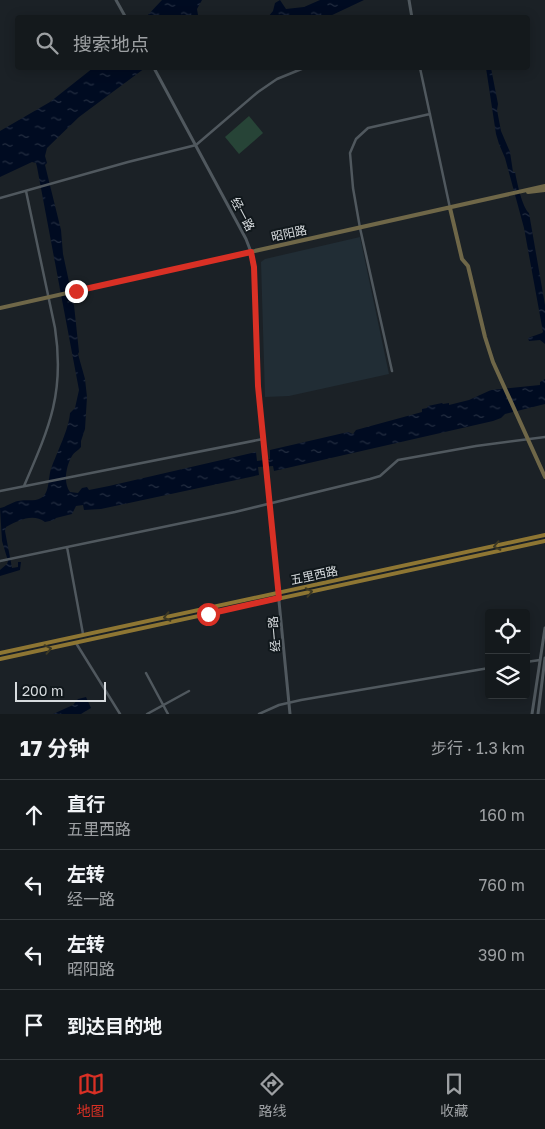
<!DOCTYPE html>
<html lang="zh">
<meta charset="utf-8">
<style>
body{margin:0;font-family:"Golos Text","Noto Sans SC",sans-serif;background:#212629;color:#f1f3f6}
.controls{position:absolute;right:15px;bottom:15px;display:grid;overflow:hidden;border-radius:5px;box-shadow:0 2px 12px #0003}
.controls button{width:45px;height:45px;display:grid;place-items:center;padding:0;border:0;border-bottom:1px solid #33383b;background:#14191c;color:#f1f3f6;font:25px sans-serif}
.scale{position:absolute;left:15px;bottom:12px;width:91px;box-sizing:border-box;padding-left:5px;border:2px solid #d8dcdf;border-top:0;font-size:14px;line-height:18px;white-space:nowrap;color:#d8dcdf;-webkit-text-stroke:4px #11181c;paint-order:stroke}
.stop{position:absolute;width:15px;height:15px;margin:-11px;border:4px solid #d93025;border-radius:50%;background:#fff}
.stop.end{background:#d93025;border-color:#fff;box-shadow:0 1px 5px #0008}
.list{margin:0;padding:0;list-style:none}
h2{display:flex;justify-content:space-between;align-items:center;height:65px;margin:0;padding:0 20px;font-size:21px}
h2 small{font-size:16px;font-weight:400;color:#9da0a3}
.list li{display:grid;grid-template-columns:32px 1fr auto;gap:15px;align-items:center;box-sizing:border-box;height:70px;padding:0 20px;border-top:1px solid #33383b}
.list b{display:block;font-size:19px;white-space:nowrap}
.list p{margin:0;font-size:16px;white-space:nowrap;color:#9da0a3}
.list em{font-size:16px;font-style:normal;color:#9da0a3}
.icon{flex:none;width:28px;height:28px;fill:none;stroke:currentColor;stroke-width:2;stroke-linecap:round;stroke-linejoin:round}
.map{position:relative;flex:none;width:545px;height:714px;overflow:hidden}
.search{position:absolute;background:#14191c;box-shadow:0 2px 12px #0003;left:15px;right:15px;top:15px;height:55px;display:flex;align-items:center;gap:12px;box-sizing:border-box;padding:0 18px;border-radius:5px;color:#9da0a3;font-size:19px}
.sheet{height:345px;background:#14191c}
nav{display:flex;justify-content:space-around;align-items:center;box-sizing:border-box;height:70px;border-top:1px solid #33383b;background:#14191c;font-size:14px;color:#9da0a3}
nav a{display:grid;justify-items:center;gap:2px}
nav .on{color:#d93025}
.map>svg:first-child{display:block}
.built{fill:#212d35}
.pitch{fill:#274437}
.water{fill:url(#water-ripples)}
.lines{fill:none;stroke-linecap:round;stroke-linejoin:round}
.minor{stroke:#50585e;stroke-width:2.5}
.tertiary{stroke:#50585e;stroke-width:3}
.secondary{stroke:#6f6748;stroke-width:4}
.primary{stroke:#8e7633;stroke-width:4}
.oneway{stroke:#3d3924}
.route{stroke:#d93025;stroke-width:6}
.labels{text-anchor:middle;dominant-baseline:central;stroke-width:4;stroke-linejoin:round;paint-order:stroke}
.street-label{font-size:12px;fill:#d8dcdf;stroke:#11181c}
</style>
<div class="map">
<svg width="545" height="714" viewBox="0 0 545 714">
<defs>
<pattern id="water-ripples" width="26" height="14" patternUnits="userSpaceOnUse" patternTransform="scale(1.25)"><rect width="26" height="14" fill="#000b21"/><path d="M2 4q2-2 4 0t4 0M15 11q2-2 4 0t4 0" fill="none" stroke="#242e41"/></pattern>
</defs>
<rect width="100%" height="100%" fill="#1b2126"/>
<path class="built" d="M360,237L389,374L289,396L265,397L261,262L265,259Z"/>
<path class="pitch" d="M249,116L263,133L239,154L225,137Z"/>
<path class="water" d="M162,0H202L197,9L198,15L204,17H146Z
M280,0L286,9L304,7L320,0H364L328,17H268L273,11L275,3Z
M93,68H145L79,117L47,148L45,156L47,163L45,165L61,230L63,254L74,305L79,352L78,354L85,379L87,397L85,429L81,441V447C78,451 74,452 72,456C66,466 63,483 70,492L78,493L82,488L87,487L89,490L109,486L256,452L257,461L270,459V450L348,432L353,434L356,430L422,412V409L427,408L428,406L442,403L443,404L449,403V405L469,400L491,390L540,385V382L545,379V404L505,414L501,418L493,421L274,471L273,466L258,467L259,475L101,509L84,510L83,505L76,506L72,514L56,518L54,520L45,522C33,513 19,520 6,527L5,531L12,568L18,567V562H21L20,570L0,576V570L7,564L8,561L2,541L0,508C6,507 12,502 18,501C25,499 34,502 41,498C50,493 48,477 51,469C57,452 69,429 70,413L75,408L79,390L37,167L36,163L32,162L0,177V131L50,102Z
M486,68H491L498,104L497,110L501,131L510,152L513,172H515C517,182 522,207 529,213L545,305V344L540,340L529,341L528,338L542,333L543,332L524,228L505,158L499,144L496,134Z
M86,697L91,708L81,714H53L73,705L78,699Z"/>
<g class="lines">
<path class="minor" d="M420,68L450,208
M0,198L128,162L196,145L258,92L277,79L304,68
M392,371L360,228L353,188L350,153L356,139L368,128L430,114
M24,486C49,428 65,393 55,328L26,191
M0,491L263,439
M67,547L83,634
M0,561L235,512L370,479L380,476L398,460L476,446L545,437
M76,643L120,714
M526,662L540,660
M146,673L168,714
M147,714L189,691
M259,714L279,705L301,700L489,668"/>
<path class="tertiary" d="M116,0L126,18
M409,0L412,18
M154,68L246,239L251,252L254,267L258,386L290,714
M532,714L545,628
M538,714L545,658"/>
<path class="secondary" d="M528,192L545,190
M450,208L462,259L468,266L485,337L493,362L545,477
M0,308L545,186"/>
<path class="primary" d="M0,653L545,535
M0,659L545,541"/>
</g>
<defs><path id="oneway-chevron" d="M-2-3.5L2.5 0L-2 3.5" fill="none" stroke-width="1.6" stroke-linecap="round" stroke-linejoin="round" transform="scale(1.25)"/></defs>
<g class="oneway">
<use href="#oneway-chevron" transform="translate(497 546) rotate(168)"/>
<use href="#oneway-chevron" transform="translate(309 592) rotate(-12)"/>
<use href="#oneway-chevron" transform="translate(167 617) rotate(168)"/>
<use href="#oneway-chevron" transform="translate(48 649) rotate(-12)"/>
</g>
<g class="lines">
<path class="route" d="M76,291L251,252L254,267L258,386L279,598L208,614"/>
</g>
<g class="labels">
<g class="street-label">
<text transform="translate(243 214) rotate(62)">经一路</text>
<text transform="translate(289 233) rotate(-12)">昭阳路</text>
<text transform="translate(314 575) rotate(-12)">五里西路</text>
<text transform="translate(274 634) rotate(-95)">经一路</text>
</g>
</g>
</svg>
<div class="controls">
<button><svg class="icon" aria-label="locate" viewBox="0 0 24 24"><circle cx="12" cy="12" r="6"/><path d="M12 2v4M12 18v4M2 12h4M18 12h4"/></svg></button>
<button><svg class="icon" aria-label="layers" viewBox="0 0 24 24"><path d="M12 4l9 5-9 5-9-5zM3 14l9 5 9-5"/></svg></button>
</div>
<div class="scale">200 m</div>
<div class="stop" style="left:208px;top:614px"></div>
<div class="stop end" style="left:76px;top:291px"></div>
<div class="search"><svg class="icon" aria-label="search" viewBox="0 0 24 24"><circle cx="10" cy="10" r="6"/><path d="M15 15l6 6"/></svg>搜索地点</div>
</div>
<section class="sheet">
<h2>17 分钟<small>步行 · 1.3 km</small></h2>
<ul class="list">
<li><svg class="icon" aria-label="ahead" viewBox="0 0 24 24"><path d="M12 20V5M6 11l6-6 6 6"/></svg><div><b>直行</b><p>五里西路</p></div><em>160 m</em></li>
<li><svg class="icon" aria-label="left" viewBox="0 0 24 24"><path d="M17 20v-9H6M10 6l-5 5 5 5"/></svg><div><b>左转</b><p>经一路</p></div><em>760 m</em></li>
<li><svg class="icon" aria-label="left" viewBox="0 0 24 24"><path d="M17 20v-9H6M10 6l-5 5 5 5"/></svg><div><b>左转</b><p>昭阳路</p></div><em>390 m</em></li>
<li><svg class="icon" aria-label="arrive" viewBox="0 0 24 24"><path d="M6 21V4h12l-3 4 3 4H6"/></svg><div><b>到达目的地</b></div></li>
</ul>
</section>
<nav>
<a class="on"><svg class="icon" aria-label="map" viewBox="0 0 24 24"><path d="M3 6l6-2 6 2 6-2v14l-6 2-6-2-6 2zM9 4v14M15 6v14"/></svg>地图</a>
<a><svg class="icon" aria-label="directions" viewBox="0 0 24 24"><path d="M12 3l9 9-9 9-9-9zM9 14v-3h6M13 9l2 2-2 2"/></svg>路线</a>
<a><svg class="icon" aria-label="saved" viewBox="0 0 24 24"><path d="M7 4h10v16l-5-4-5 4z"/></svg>收藏</a>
</nav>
